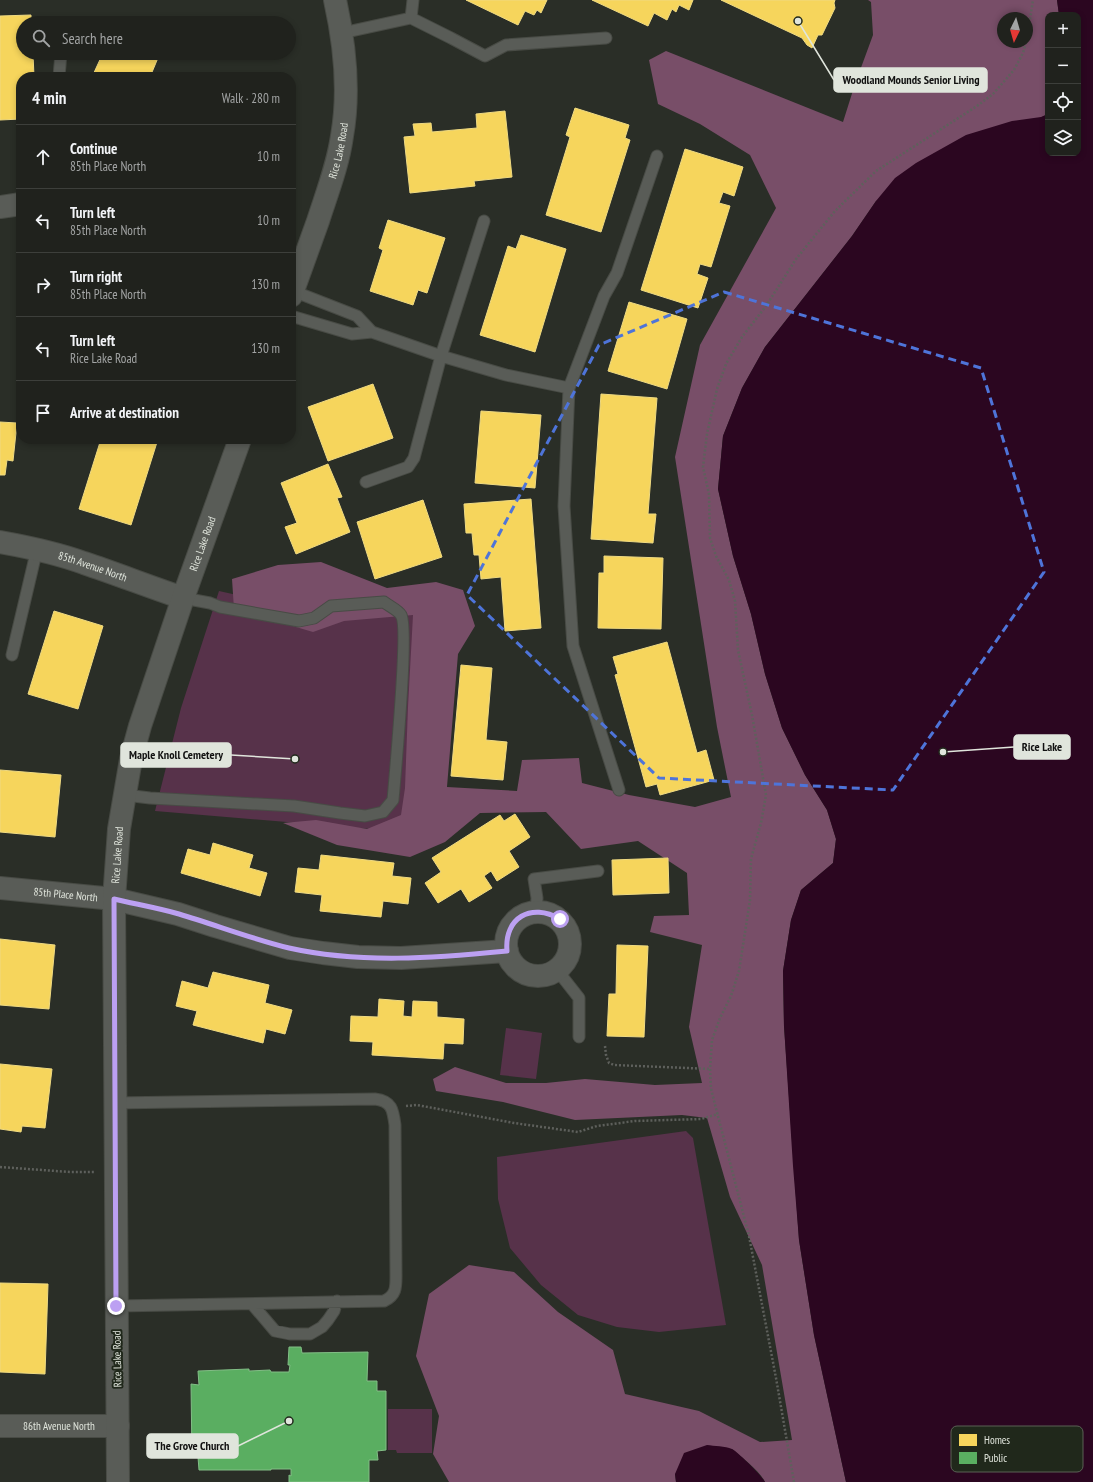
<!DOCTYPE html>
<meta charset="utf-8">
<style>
body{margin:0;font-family:"PT Sans Narrow",sans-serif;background:#282a26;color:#f1f3f6}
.controls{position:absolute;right:12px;top:12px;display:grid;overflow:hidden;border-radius:8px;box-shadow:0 2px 6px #0003}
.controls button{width:36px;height:36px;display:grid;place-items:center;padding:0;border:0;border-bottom:1px solid #3d3f3b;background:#20221d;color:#f1f3f6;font:20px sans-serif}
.compass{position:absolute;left:997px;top:12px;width:36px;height:36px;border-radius:50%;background:#20221d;box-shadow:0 2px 6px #0003;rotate:185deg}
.stop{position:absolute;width:12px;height:12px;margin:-9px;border:3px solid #bca0f2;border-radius:50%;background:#fff}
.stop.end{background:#bca0f2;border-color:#fff;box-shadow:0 1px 4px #0008}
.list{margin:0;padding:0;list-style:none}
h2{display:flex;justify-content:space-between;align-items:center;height:52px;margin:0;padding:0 16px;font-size:17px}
h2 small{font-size:13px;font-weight:400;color:#a2a4a4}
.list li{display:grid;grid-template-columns:26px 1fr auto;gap:12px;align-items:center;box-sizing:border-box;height:64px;padding:0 16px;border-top:1px solid #3d3f3b}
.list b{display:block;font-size:15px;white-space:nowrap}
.list p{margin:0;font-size:13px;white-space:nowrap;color:#a2a4a4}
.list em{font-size:13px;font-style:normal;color:#a2a4a4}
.icon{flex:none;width:22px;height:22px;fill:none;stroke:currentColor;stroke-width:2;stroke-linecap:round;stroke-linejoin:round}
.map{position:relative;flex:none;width:1093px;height:1482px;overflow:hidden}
.search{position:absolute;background:#20221d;box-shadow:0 2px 6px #0003;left:16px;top:16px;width:280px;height:44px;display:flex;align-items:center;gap:10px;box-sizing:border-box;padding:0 14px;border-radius:22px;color:#a2a4a4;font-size:15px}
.panel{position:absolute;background:#20221d;box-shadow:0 2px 6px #0003;left:16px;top:72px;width:280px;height:372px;border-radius:16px}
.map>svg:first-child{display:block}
.green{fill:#57324a}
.forest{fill:#784e68;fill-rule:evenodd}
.water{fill:#2b0620}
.homes{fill:#f6d55c;stroke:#efda82}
.public{fill:#5aae61;stroke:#82be86}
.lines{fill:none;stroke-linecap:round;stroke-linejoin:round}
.service-casing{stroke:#484b45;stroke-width:13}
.minor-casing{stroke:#484b45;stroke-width:24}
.tertiary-casing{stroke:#484b45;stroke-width:24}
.path{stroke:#5e605c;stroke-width:2.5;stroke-dasharray:2 2;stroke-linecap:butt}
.service{stroke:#595c57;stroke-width:11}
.minor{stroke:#595c57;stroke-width:22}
.tertiary{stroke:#595c57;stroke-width:22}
.route{stroke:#bca0f2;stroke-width:5}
.marked{fill:none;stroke:#4e74d9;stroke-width:3;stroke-dasharray:8 5;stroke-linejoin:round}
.labels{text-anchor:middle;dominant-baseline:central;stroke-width:4;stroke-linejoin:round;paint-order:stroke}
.street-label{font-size:11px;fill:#e0e5dc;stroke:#20281b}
.key{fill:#20281b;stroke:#5a6155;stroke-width:1}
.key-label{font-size:11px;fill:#e0e5dc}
.leader{fill:none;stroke:#e0e5dc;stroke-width:1.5}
.callout-dot{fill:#e0e5dc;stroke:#20281b;stroke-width:1.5}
.callout{fill:#e0e5dc;stroke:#e0e5dc;stroke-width:1.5}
.callout-label{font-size:12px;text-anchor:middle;font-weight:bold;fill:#111}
</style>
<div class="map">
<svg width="1093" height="1482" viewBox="0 0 1093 1482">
<rect width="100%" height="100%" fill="#2a2e27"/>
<path class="green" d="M219,591L286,606L430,611L418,833L155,811L181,708Z
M506,1028L542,1033L536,1079L500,1075Z
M686,1131L693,1138L726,1325L659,1332L617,1327L578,1315L541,1285L510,1248L498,1199L497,1157Z
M388,1409H432V1453H397L396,1450H388Z"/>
<path class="forest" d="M868,0H1057L1059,15H1048V114L876,201L852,236L765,347L742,388L723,436L718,489L733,556L751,614L765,674L782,728L805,775L827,810L836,839L833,863L801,890L791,920L783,971L784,1026L799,1240L814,1335L846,1482H765C760,1471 741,1457 732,1449L675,1474L676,1482H449L433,1454L439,1416L416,1356L429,1294L469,1265L514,1272L558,1312L613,1350L625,1394L699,1411L760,1442L792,1440L762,1265L730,1197L707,1118L682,1115L575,1120L503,1102L436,1091L433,1079L455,1067L506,1083H546L585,1079L655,1085L702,1083L689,1027L702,945L650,932L654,916L689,915L687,873L638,841L581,849L546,812L480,813L445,842L410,857L337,845L283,823L316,820L367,829L401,815L405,788L408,707L413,615L344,621L313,632L234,609L232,579L278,565L321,562L387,588L436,582L463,590L475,626L458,654L447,787L517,791L522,760L579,758L582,783L629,795L695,807L731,797L717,727L675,457L700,345L776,208L750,155L700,124L658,104L649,60L666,51L843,122L855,84L873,35L871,2ZM1003,18H1027V42H1003Z"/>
<path class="water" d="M1057,0H1093V1482H846L814,1335L799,1240L793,1166L784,1026L783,971L791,920L801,890L833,863L836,839L827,810L805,775L782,728L765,674L751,614L733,556L718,489L723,436L742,388L765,347L852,236L876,201L895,178L916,163L966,135L1012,121L1041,117L1048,114V153H1078V15H1059Z
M707,1445C714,1446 725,1446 732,1449C738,1452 762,1476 765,1482H676L675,1474L684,1453Z"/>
<path class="homes" d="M466,0H547L541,13L537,10L534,15L525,11L518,25Z
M592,0H693L689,10L679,5L676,12L672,9L667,20L654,13L648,26Z
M721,0H835L834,3L835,8L822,35H818L812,48L807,45L802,38Z
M31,15V23H23V53H33L34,77H21V119L0,120V16Z
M103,53H160L150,77H92Z
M575,108L629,125L625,138L630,140L601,232L546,215L570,137L566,135Z
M505,111L512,177L474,181L475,186L410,193L404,137L415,136L413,124L431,123L432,132L477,128L476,114Z
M685,149L743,167L734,196L723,192L719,203L730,206L711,267L700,264L697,274L708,278L698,308L641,290Z
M388,220L445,238L427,293L418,290L413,305L370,291L383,250L379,248Z
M521,235L566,249L535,352L480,335L508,246L516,249Z
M629,302L687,319L667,389L608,371Z
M373,384L393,438L328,461L308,407Z
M601,394L657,398L648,514H656L653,543L591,539Z
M481,411L541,415L535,488L475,483Z
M0,422L17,423L13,461L7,460L5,475H0Z
M101,439H158L131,525L79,509Z
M328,464L342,497L337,498L350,532L296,554L285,527L297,523L281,483Z
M531,499L541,628L505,631L501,577L481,579L479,555H474L472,533H466L464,504Z
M423,500L442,557L375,579L357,522Z
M604,556L663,558L661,629L598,628L599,573H604Z
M54,611L103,626L78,709L28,694Z
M667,642L697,753L706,750L714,780L660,795L657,784L646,787L615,675L618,674L613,657Z
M461,665L492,668L486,740L507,742L503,780L451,776Z
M0,770L61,775L55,837L0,832Z
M515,814L530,837L509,851L519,867L497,881L491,871L484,876L492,888L469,902L461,889L438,903L425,883L441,872L432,858L500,815L504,821Z
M213,843L253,855L249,868L267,873L260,896L181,873L188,849L210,855Z
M321,855L394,863L392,876L411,878L408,904L383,901L381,917L320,911L322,895L295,892L298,868L319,870Z
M668,858L669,893L613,895L612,860Z
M0,939L55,945L49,1009L0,1005Z
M617,945L648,946L644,1037L607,1036L609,994H616Z
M213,972L269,985L265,1003L292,1010L285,1034L266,1029L263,1043L193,1025L197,1011L176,1006L182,981L208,988Z
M379,999L404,1001L403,1016L412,1017L413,1001L437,1002V1017L464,1019L463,1044L444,1043L443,1059L372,1055L373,1042L350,1041L351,1016L378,1017Z
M0,1064L52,1069L45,1128L22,1126L21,1132L0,1129Z
M0,1283L48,1284L45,1374L0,1372Z"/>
<path class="public" d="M289,1347H301L302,1353L368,1352L367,1381H377V1391H386V1450L377,1451L378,1460H369V1482H289V1475L291,1476V1469H271V1470H199L198,1457H192L191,1384L199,1385L198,1371L249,1369V1371L270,1370L271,1372H289L290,1365H288Z"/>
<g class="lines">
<defs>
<path id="service" d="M411,18L413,0
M342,33L411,18L451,38L485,56L506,45L606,38
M59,77L61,53
M293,291L357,316L372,332
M291,316L352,334L372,332L441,356L506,375L569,388L604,296L617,273L657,156
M569,388L564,506L573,646L619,790
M366,482L408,467L414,458L441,356L484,221
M12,655L37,549
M125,795L150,798L294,806L340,813L365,816L383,812L393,800C395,776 409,626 401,615C398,610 389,606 384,602L331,606L314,618L299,621L220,607L210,603L183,598
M536,912L537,898L534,879L598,871
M557,970L579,998V1037
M115,1103L375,1099C392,1101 393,1110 395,1125L396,1274C396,1286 397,1295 384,1301L116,1306
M252,1304L275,1331L290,1334H310L322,1327L328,1320L334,1311L337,1301"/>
<g id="minor">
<path d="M0,207L21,204"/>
<path id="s1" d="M0,542C28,547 57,553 84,563C117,574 150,587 183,598"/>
<path id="s2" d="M0,888L114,899L178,914L215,926L290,948L323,953L358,957L401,958L507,951"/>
<circle cx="538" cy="944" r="32"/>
<path id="s3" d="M0,1426H118"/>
</g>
<g id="tertiary">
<path id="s4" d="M291,296C300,271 309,246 318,221C327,193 338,165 342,136C350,91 345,45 335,0"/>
<path id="s5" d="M118,1482L114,899L119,829L131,759L140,726L183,598L240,439"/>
</g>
</defs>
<use href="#service" class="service-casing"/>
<use href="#minor" class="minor-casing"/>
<use href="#tertiary" class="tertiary-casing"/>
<path class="path" d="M1027,39L1033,0
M605,1046L606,1055L609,1063L614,1065L710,1069
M406,1106L417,1105L514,1123L578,1132L597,1126L635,1121L701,1119L718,1114
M0,1167L70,1172H95
M794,1482L776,1378L749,1236L711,1089L710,1069L712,1040L720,1018L731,996L739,971L750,900L751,859L761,823L766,795L752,715L738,650L735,601L729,580L716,556L710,538L709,494L703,467L707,434L717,389L726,364L742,337L766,306L796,259L835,211L876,171L977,106L993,94L1014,70L1023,53L1026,42"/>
<use href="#service" class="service"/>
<use href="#minor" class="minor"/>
<use href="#tertiary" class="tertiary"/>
</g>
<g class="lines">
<path class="route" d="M116,1306L114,899C135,904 158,908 179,914C216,925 252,939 289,948C361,964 435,958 507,951C504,918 531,902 560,919"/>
</g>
<path class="marked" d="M724,292L981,368L1044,572L893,790L659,778L467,595L599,345Z"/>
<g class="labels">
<g class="street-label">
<text stroke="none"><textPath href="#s4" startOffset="153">Rice Lake Road</textPath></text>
<text stroke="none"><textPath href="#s5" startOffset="951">Rice Lake Road</textPath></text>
<text stroke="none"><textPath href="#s1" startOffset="96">85th Avenue North</textPath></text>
<text stroke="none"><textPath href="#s5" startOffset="627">Rice Lake Road</textPath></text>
<text stroke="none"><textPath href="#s2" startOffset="66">85th Place North</textPath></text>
<text transform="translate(117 1359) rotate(-91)">Rice Lake Road</text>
<text stroke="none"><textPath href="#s3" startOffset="59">86th Avenue North</textPath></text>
</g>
</g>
<rect x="951" y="1426" width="132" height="46" rx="6" class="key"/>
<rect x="959" y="1434" width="18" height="12" fill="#f6d55c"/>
<rect x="959" y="1452" width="18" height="12" fill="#5aae61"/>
<g class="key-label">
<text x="984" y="1444">Homes</text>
<text x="984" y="1462">Public</text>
</g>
<path class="leader" d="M798 21L834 80M943 752L1014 747M295 759L231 755M289 1421L238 1446"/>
<g class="callout-dot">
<circle cx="798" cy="21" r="4"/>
<circle cx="943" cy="752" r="4"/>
<circle cx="295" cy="759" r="4"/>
<circle cx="289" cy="1421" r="4"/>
</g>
<g class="callout">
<rect x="834" y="68" width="153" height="24" rx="4"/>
<rect x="1014" y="735" width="56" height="24" rx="4"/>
<rect x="121" y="743" width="110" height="24" rx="4"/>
<rect x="147" y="1434" width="91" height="24" rx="4"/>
</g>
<g class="callout-label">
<text x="911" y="84">Woodland Mounds Senior Living</text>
<text x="1042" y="751">Rice Lake</text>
<text x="176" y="759">Maple Knoll Cemetery</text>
<text x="192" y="1450">The Grove Church</text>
</g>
</svg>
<div class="controls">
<button>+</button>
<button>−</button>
<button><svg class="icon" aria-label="locate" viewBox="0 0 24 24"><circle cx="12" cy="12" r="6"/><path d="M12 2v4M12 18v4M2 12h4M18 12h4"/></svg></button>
<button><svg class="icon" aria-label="layers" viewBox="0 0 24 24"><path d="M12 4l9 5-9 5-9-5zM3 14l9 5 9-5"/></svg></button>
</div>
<svg class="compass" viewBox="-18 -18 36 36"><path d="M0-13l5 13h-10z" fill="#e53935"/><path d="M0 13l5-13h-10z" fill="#a2a4a4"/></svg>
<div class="stop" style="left:560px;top:919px"></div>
<div class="stop end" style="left:116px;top:1306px"></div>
<div class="search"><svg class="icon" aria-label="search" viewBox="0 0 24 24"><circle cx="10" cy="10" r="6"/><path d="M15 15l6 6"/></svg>Search here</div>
<section class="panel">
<h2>4 min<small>Walk · 280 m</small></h2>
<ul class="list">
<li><svg class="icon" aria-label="ahead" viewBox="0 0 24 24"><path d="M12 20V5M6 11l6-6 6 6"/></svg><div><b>Continue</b><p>85th Place North</p></div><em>10 m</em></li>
<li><svg class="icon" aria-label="left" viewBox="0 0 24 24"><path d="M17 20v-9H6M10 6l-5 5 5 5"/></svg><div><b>Turn left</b><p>85th Place North</p></div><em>10 m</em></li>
<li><svg class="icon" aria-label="right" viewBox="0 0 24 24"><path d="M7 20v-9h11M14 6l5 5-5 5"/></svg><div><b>Turn right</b><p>85th Place North</p></div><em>130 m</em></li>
<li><svg class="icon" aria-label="left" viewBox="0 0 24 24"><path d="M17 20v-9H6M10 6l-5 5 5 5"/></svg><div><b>Turn left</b><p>Rice Lake Road</p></div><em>130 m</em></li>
<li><svg class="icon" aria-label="arrive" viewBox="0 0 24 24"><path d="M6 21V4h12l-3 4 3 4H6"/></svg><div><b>Arrive at destination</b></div></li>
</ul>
</section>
</div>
